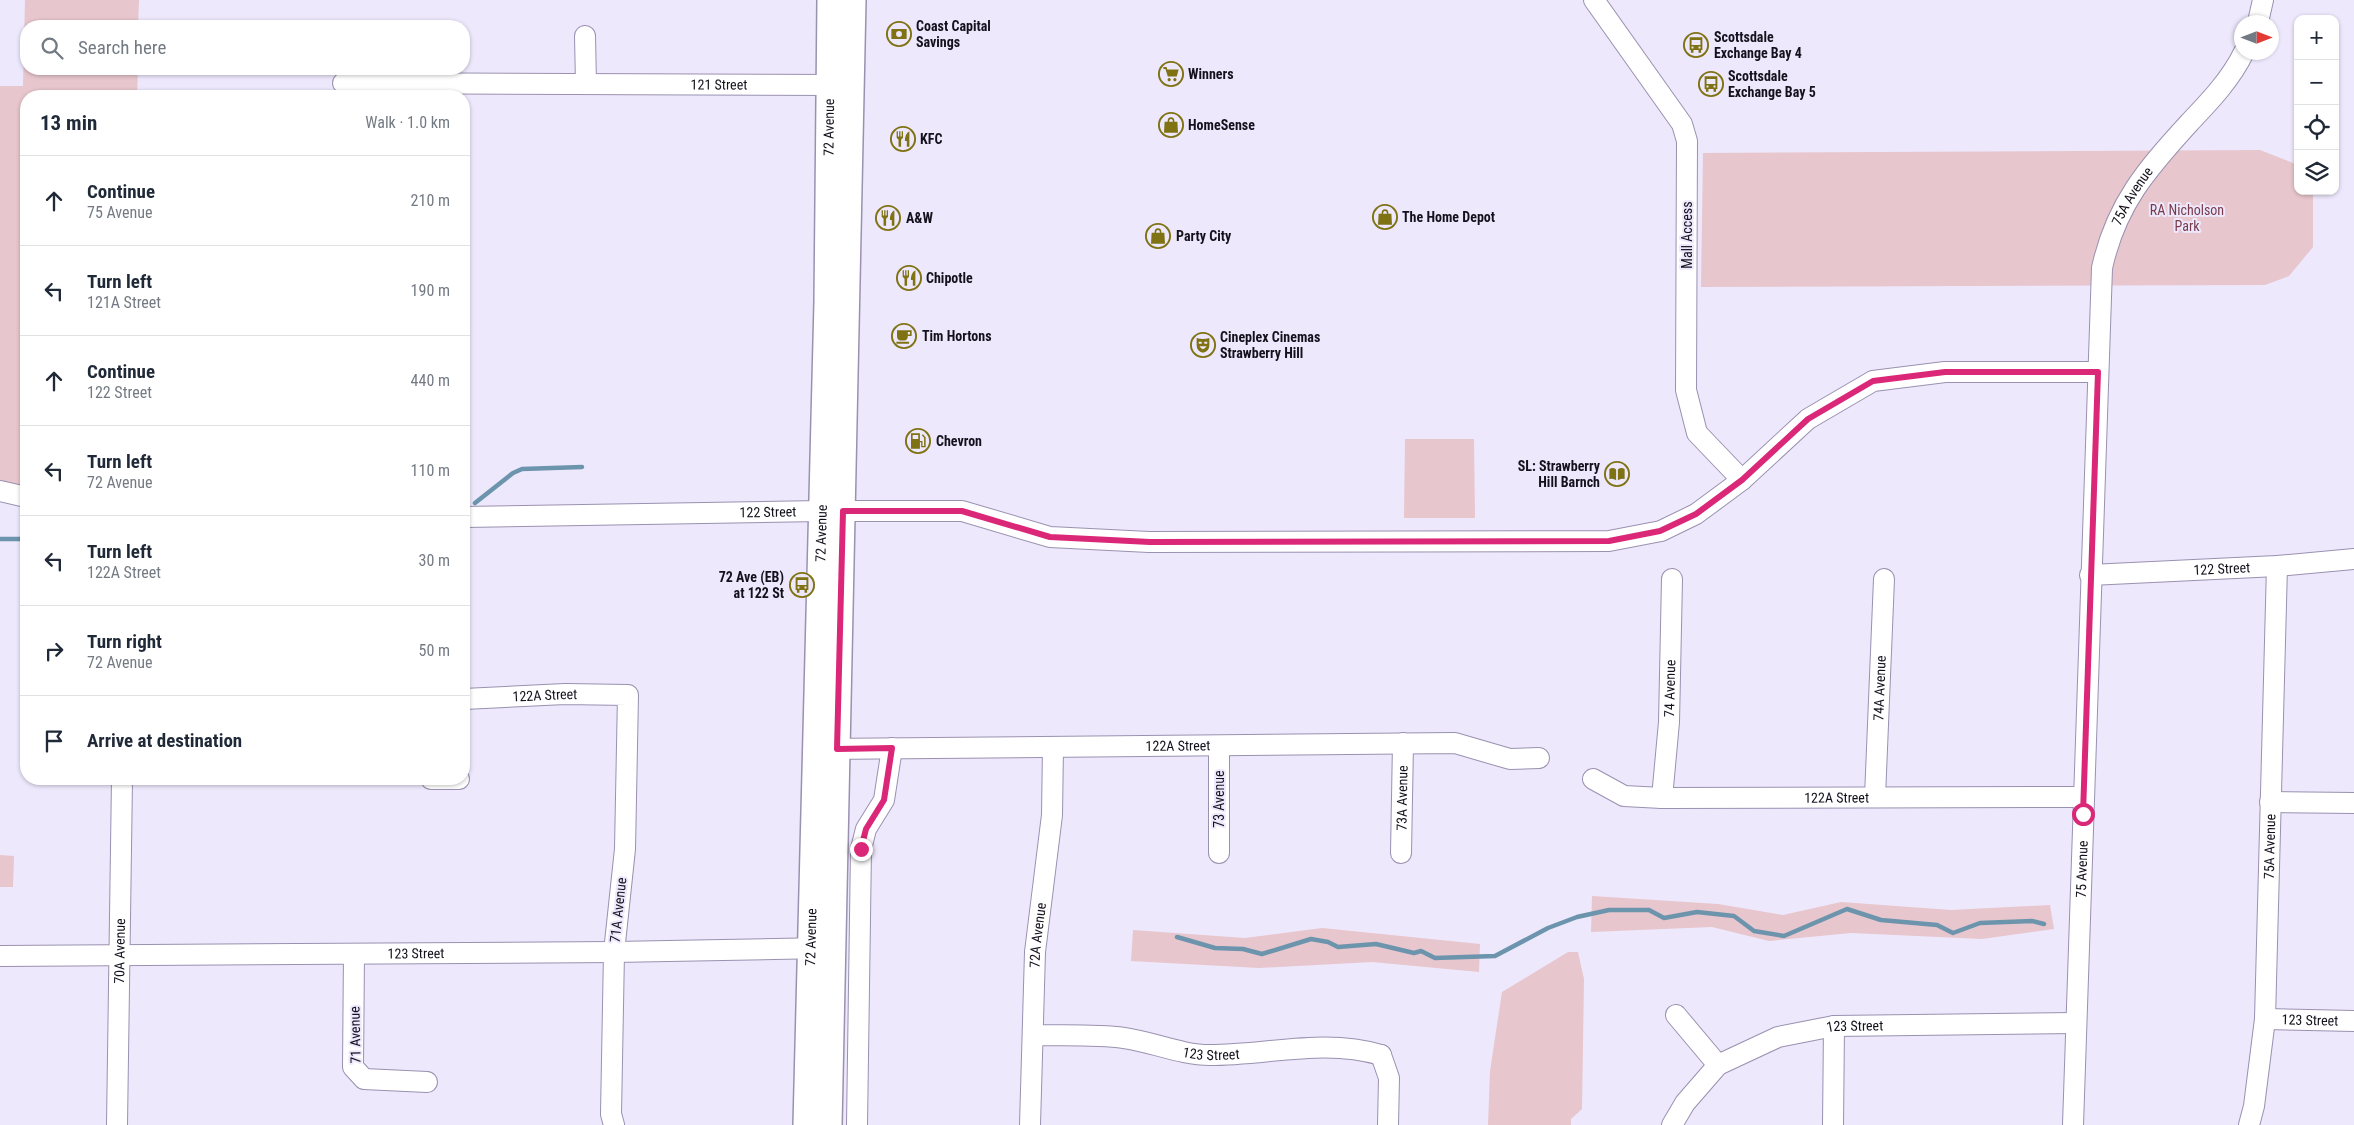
<!DOCTYPE html>
<meta charset="utf-8">
<style>
body{margin:0;font-family:"Roboto Condensed",sans-serif;background:#f2f2f3;color:#1f2937}
.controls{position:absolute;right:15px;top:15px;display:grid;overflow:hidden;border-radius:10px;box-shadow:0 1px 4px #0004}
.controls button{width:45px;height:45px;display:grid;place-items:center;padding:0;border:0;border-bottom:1px solid #e0e1e3;background:#fff;color:#1f2937;font:25px sans-serif}
.compass{position:absolute;left:2234px;top:15px;width:45px;height:45px;border-radius:50%;background:#fff;box-shadow:0 1px 4px #0004;rotate:90deg}
.stop{position:absolute;width:15px;height:15px;margin:-11px;border:4px solid #db2777;border-radius:50%;background:#fff}
.stop.end{background:#db2777;border-color:#fff;box-shadow:0 1px 5px #0008}
.list{margin:0;padding:0;list-style:none}
h2{display:flex;justify-content:space-between;align-items:center;height:65px;margin:0;padding:0 20px;font-size:21px}
h2 small{font-size:16px;font-weight:400;color:#747a83}
.list li{display:grid;grid-template-columns:32px 1fr auto;gap:15px;align-items:center;box-sizing:border-box;height:90px;padding:0 20px;border-top:1px solid #e0e1e3}
.list b{display:block;font-size:19px;white-space:nowrap}
.list p{margin:0;font-size:16px;white-space:nowrap;color:#747a83}
.list em{font-size:16px;font-style:normal;color:#747a83}
.icon{flex:none;width:28px;height:28px;fill:none;stroke:currentColor;stroke-width:2;stroke-linecap:round;stroke-linejoin:round}
.map{position:relative;flex:none;width:2354px;height:1125px;overflow:hidden}
.search{position:absolute;background:#fff;box-shadow:0 1px 4px #0004;left:20px;top:20px;width:450px;height:55px;display:flex;align-items:center;gap:12px;box-sizing:border-box;padding:0 18px;border-radius:20px;color:#747a83;font-size:19px}
.panel{position:absolute;background:#fff;box-shadow:0 1px 4px #0004;left:20px;top:90px;width:450px;height:695px;border-radius:20px}
.map>svg:first-child{display:block}
.green{fill:#e8c6cd}
.lines{fill:none;stroke-linecap:round;stroke-linejoin:round}
.stream{stroke:#6c95ad;stroke-width:4.5}
.minor-casing{stroke:#9a91b0;stroke-width:22}
.major-casing{stroke:#9a91b0;stroke-width:28}
.minor{stroke:#fff;stroke-width:20}
.major{stroke:#fff;stroke-width:25}
.route{stroke:#db2777;stroke-width:6}
.labels{text-anchor:middle;dominant-baseline:central;stroke-width:4;stroke-linejoin:round;paint-order:stroke}
.poi-label{font-size:14px;font-weight:bold;fill:#14111c;stroke:#ede8fc;text-anchor:start}
.street-label{font-size:14px;fill:#14111c;stroke:#ede8fc}
.park-label{font-size:14px;fill:#783b4c;stroke:#ede8fc}
</style>
<div class="map">
<svg width="2354" height="1125" viewBox="0 0 2354 1125">
<rect width="100%" height="100%" fill="#ede8fc"/>
<path class="green" d="M25,0H139L138,26H26V69H138L137,96H26V487H23L0,481V86H23Z
M2260,150L2293,163L2298,170V191H2313V247L2289,276L2265,285L1701,287L1703,153Z
M1405,439H1474L1475,518H1404Z
M0,855L14,856L13,887H0Z
M1592,896L1718,904L1783,915L1841,902L1951,910L2050,905L2054,929L1982,939L1851,933L1769,941L1712,927L1591,932Z
M1322,928L1480,944L1479,972L1372,962L1259,968L1131,961L1133,930L1245,938Z
M1568,952H1578L1584,979L1582,1109L1571,1119V1125H1488L1490,1071L1502,992Z"/>
<g class="lines">
<path class="stream" d="M475,503L513,473L522,469L582,467
M0,539H26
M1177,937L1215,948L1243,949L1262,954L1311,939L1328,942L1338,947L1376,944L1414,953L1421,951L1435,958L1495,956L1548,928L1577,917L1609,910H1649L1664,918L1697,912L1734,916L1754,931L1784,936L1847,909L1881,920L1937,925L1953,933L1980,923L2032,921L2044,924"/>
<defs>
<g id="minor">
<path d="M1594,0L1682,124L1687,141L1686,390L1697,433L1742,480"/>
<path d="M2258,22L2263,0"/>
<path d="M585,36L586,84"/>
<path id="s1" d="M343,83L844,85"/>
<path d="M0,491L26,497"/>
<path id="s2" d="M464,517L821,511H962L1050,537L1149,542L1609,541L1661,531L1696,514L1742,480L1808,419L1873,381L1945,372H2098"/>
<path id="s3" d="M2090,575L2277,566L2354,559"/>
<path id="s4" d="M464,699L565,694L628,695L625,849L614,952L611,1114L614,1125"/>
<path d="M1219,746V853"/>
<path id="s5" d="M823,749L1455,743L1510,759L1539,758"/>
<path d="M431,779H459"/>
<path id="s6" d="M1593,779L1624,796L1662,798L2084,797"/>
<path id="s7" d="M1875,797L1884,579"/>
<path id="s8" d="M1662,798L1669,722L1672,579"/>
<path d="M2270,802L2354,803"/>
<path id="s9" d="M1401,853L1403,743"/>
<path d="M354,954L353,1067L364,1079L427,1082"/>
<path id="s10" d="M0,956L614,952L825,948"/>
<path d="M1676,1015L1718,1065"/>
<path id="s11" d="M2265,1019L2354,1021"/>
<path id="s12" d="M1033,1035C1063,1036 1095,1034 1124,1038C1153,1042 1181,1055 1210,1055C1268,1055 1325,1038 1381,1055"/>
<path d="M1381,1055L1389,1078L1388,1125"/>
<path id="s13" d="M117,1125L122,779"/>
<path d="M857,1125L861,849L866,829L884,800L892,748"/>
<path id="s14" d="M1030,1125L1035,952L1052,815L1053,747"/>
<path id="s15" d="M1672,1125L1685,1103L1718,1065L1778,1037L1834,1026L2076,1023"/>
<path d="M1833,1125L1834,1026"/>
<path id="s16" d="M2073,1125L2102,268C2116,204 2147,169 2190,122C2210,101 2231,79 2244,52"/>
<path id="s17" d="M2249,1125L2254,1106L2265,1019L2277,566"/>
</g>
<g id="major">
<path id="s18" d="M806,1125L827,302L830,0"/>
<path d="M829,1125L853,0"/>
</g>
</defs>
<use href="#minor" class="minor-casing"/>
<use href="#major" class="major-casing"/>
<use href="#minor" class="minor"/>
<use href="#major" class="major"/>
</g>
<g class="lines">
<path class="route" d="M861,849L866,829L884,800L892,748L837,749L843,511H962L1050,537L1150,542L1609,541L1660,531L1696,514L1742,480L1808,419L1873,381L1945,372H2098L2083,814"/>
</g>
<defs>
<symbol id="bank-ring" viewBox="-11 -11 22 22"><circle r="9.5" fill="#ede8fc" stroke="#7f7213" stroke-width="1.5"/><path d="M-6-4H6V4H-6ZM0-2.3a2.3 2.3 0 1 0 0 4.6a2.3 2.3 0 1 0 0-4.6Z" fill="#7f7213"/></symbol>
<symbol id="bus-ring" viewBox="-11 -11 22 22"><circle r="9.5" fill="#ede8fc" stroke="#7f7213" stroke-width="1.5"/><path d="M-5-6H5V4H4V6H2V4H-2V6H-4V4H-5ZM-3.5-4V0h7V-4ZM-3.5 1.2v1.5H-2V1.2ZM2 1.2v1.5H3.5V1.2Z" fill="#7f7213"/></symbol>
<symbol id="supermarket-ring" viewBox="-11 -11 22 22"><circle r="9.5" fill="#ede8fc" stroke="#7f7213" stroke-width="1.5"/><path d="M-6-5.5h2.5l.6 2H6L4.5 2H-2.5L-4.4-4H-6ZM-1.5 3.2a1.3 1.3 0 1 0 .1 0ZM3 3.2a1.3 1.3 0 1 0 .1 0Z" fill="#7f7213"/></symbol>
<symbol id="shop-ring" viewBox="-11 -11 22 22"><circle r="9.5" fill="#ede8fc" stroke="#7f7213" stroke-width="1.5"/><path d="M-5-2.5h2.3a2.7 3.5 0 0 1 5.4 0H5L5.5 6h-11ZM-1.5-2.5h3a1.5 2.3 0 0 0-3 0Z" fill="#7f7213"/></symbol>
<symbol id="restaurant-ring" viewBox="-11 -11 22 22"><circle r="9.5" fill="#ede8fc" stroke="#7f7213" stroke-width="1.5"/><path d="M-5-6h1v4h1v-4h1v4h1v-4h1v5L-1.5 .5V6h-2V.5L-5-1ZM5-6V6H3V1.5H1.5Q1.5-4 5-6Z" fill="#7f7213"/></symbol>
<symbol id="cafe-ring" viewBox="-11 -11 22 22"><circle r="9.5" fill="#ede8fc" stroke="#7f7213" stroke-width="1.5"/><path d="M-5.5-4.5H6V0H3Q3 3.5 0 3.5H-2.5Q-5.5 3.5-5.5 0ZM3-3.2v2h1.7v-2ZM-6 4.5H4V6H-6Z" fill="#7f7213"/></symbol>
<symbol id="theatre-ring" viewBox="-11 -11 22 22"><circle r="9.5" fill="#ede8fc" stroke="#7f7213" stroke-width="1.5"/><path d="M-5-5.5Q0-4 5-5.5V0Q5 5 0 6Q-5 5-5 0ZM-3.3-2.5H-1v1.5H-3.3ZM1-2.5H3.3v1.5H1ZM-2.8 1Q0 5.5 2.8 1Z" fill="#7f7213"/></symbol>
<symbol id="fuel-ring" viewBox="-11 -11 22 22"><circle r="9.5" fill="#ede8fc" stroke="#7f7213" stroke-width="1.5"/><path d="M-5.5-6h7V0h2V4h1.3V-2.5L3-4.5l.8-.8L6-3V5H2.5V1h-1V6h-7ZM-4.2-4.7v3.2H.2V-4.7Z" fill="#7f7213"/></symbol>
<symbol id="library-ring" viewBox="-11 -11 22 22"><circle r="9.5" fill="#ede8fc" stroke="#7f7213" stroke-width="1.5"/><path d="M-6-4Q-3-5.5-.7-3.5V5Q-3 3-6 4ZM6-4Q3-5.5 .7-3.5V5Q3 3 6 4Z" fill="#7f7213"/></symbol>
</defs>
<g fill-rule="evenodd">
<use href="#bank-ring" x="885" y="20" width="28" height="28"/>
<use href="#bus-ring" x="1682" y="31" width="28" height="28"/>
<use href="#supermarket-ring" x="1157" y="60" width="28" height="28"/>
<use href="#bus-ring" x="1697" y="70" width="28" height="28"/>
<use href="#shop-ring" x="1157" y="111" width="28" height="28"/>
<use href="#restaurant-ring" x="889" y="125" width="28" height="28"/>
<use href="#shop-ring" x="1371" y="203" width="28" height="28"/>
<use href="#restaurant-ring" x="874" y="204" width="28" height="28"/>
<use href="#shop-ring" x="1144" y="222" width="28" height="28"/>
<use href="#restaurant-ring" x="895" y="264" width="28" height="28"/>
<use href="#cafe-ring" x="890" y="322" width="28" height="28"/>
<use href="#theatre-ring" x="1189" y="331" width="28" height="28"/>
<use href="#fuel-ring" x="904" y="427" width="28" height="28"/>
<use href="#library-ring" x="1603" y="460" width="28" height="28"/>
<use href="#bus-ring" x="788" y="571" width="28" height="28"/>
</g>
<g class="labels">
<g class="poi-label">
<text x="916" y="26">Coast Capital<tspan x="916" dy="16">Savings</tspan></text>
<text x="1714" y="37">Scottsdale<tspan x="1714" dy="16">Exchange Bay 4</tspan></text>
<text x="1188" y="74">Winners</text>
<text x="1728" y="76">Scottsdale<tspan x="1728" dy="16">Exchange Bay 5</tspan></text>
<text x="1188" y="125">HomeSense</text>
<text x="920" y="139">KFC</text>
<text x="1402" y="217">The Home Depot</text>
<text x="906" y="218">A&amp;W</text>
<text x="1176" y="236">Party City</text>
<text x="926" y="278">Chipotle</text>
<text x="922" y="336">Tim Hortons</text>
<text x="1220" y="337">Cineplex Cinemas<tspan x="1220" dy="16">Strawberry Hill</tspan></text>
<text x="936" y="441">Chevron</text>
<text x="1600" y="466" text-anchor="end">SL: Strawberry<tspan x="1600" dy="16">Hill Barnch</tspan></text>
<text x="784" y="577" text-anchor="end">72 Ave (EB)<tspan x="784" dy="16">at 122 St</tspan></text>
</g>
<g class="street-label">
<text stroke="none"><textPath href="#s1" startOffset="376">121 Street</textPath></text>
<text stroke="none"><textPath href="#s18" startOffset="998">72 Avenue</textPath></text>
<text stroke="none"><textPath href="#s16" startOffset="936">75A Avenue</textPath></text>
<text transform="translate(1687 235) rotate(-90)">Mall Access</text>
<text stroke="none"><textPath href="#s2" startOffset="304">122 Street</textPath></text>
<text stroke="none"><textPath href="#s18" startOffset="592">72 Avenue</textPath></text>
<text stroke="none"><textPath href="#s3" startOffset="132">122 Street</textPath></text>
<text stroke="none"><textPath href="#s7" startOffset="109">74A Avenue</textPath></text>
<text stroke="none"><textPath href="#s8" startOffset="110">74 Avenue</textPath></text>
<text stroke="none"><textPath href="#s4" startOffset="81">122A Street</textPath></text>
<text stroke="none"><textPath href="#s5" startOffset="355">122A Street</textPath></text>
<text stroke="none"><textPath href="#s6" startOffset="248">122A Street</textPath></text>
<text stroke="none"><textPath href="#s9" startOffset="55">73A Avenue</textPath></text>
<text transform="translate(1219 799) rotate(-90)">73 Avenue</text>
<text stroke="none"><textPath href="#s17" startOffset="280">75A Avenue</textPath></text>
<text stroke="none"><textPath href="#s16" startOffset="256">75 Avenue</textPath></text>
<text transform="translate(618 910) rotate(-84)">71A Avenue</text>
<text stroke="none"><textPath href="#s14" startOffset="190">72A Avenue</textPath></text>
<text stroke="none"><textPath href="#s18" startOffset="188">72 Avenue</textPath></text>
<text stroke="none"><textPath href="#s13" startOffset="174">70A Avenue</textPath></text>
<text stroke="none"><textPath href="#s10" startOffset="416">123 Street</textPath></text>
<text stroke="none"><textPath href="#s11" startOffset="45">123 Street</textPath></text>
<text stroke="none"><textPath href="#s15" startOffset="220">123 Street</textPath></text>
<text transform="translate(355 1035) rotate(-91)">71 Avenue</text>
<text stroke="none"><textPath href="#s12" startOffset="180">123 Street</textPath></text>
</g>
<g class="park-label">
<text x="2187" y="210">RA Nicholson<tspan x="2187" dy="16">Park</tspan></text>
</g>
</g>
</svg>
<div class="controls">
<button>+</button>
<button>−</button>
<button><svg class="icon" aria-label="locate" viewBox="0 0 24 24"><circle cx="12" cy="12" r="6"/><path d="M12 2v4M12 18v4M2 12h4M18 12h4"/></svg></button>
<button><svg class="icon" aria-label="layers" viewBox="0 0 24 24"><path d="M12 4l9 5-9 5-9-5zM3 14l9 5 9-5"/></svg></button>
</div>
<svg class="compass" viewBox="-18 -18 36 36"><path d="M0-13l5 13h-10z" fill="#e53935"/><path d="M0 13l5-13h-10z" fill="#747a83"/></svg>
<div class="stop" style="left:2083px;top:814px"></div>
<div class="stop end" style="left:861px;top:849px"></div>
<div class="search"><svg class="icon" aria-label="search" viewBox="0 0 24 24"><circle cx="10" cy="10" r="6"/><path d="M15 15l6 6"/></svg>Search here</div>
<section class="panel">
<h2>13 min<small>Walk · 1.0 km</small></h2>
<ul class="list">
<li><svg class="icon" aria-label="ahead" viewBox="0 0 24 24"><path d="M12 20V5M6 11l6-6 6 6"/></svg><div><b>Continue</b><p>75 Avenue</p></div><em>210 m</em></li>
<li><svg class="icon" aria-label="left" viewBox="0 0 24 24"><path d="M17 20v-9H6M10 6l-5 5 5 5"/></svg><div><b>Turn left</b><p>121A Street</p></div><em>190 m</em></li>
<li><svg class="icon" aria-label="ahead" viewBox="0 0 24 24"><path d="M12 20V5M6 11l6-6 6 6"/></svg><div><b>Continue</b><p>122 Street</p></div><em>440 m</em></li>
<li><svg class="icon" aria-label="left" viewBox="0 0 24 24"><path d="M17 20v-9H6M10 6l-5 5 5 5"/></svg><div><b>Turn left</b><p>72 Avenue</p></div><em>110 m</em></li>
<li><svg class="icon" aria-label="left" viewBox="0 0 24 24"><path d="M17 20v-9H6M10 6l-5 5 5 5"/></svg><div><b>Turn left</b><p>122A Street</p></div><em>30 m</em></li>
<li><svg class="icon" aria-label="right" viewBox="0 0 24 24"><path d="M7 20v-9h11M14 6l5 5-5 5"/></svg><div><b>Turn right</b><p>72 Avenue</p></div><em>50 m</em></li>
<li><svg class="icon" aria-label="arrive" viewBox="0 0 24 24"><path d="M6 21V4h12l-3 4 3 4H6"/></svg><div><b>Arrive at destination</b></div></li>
</ul>
</section>
</div>
